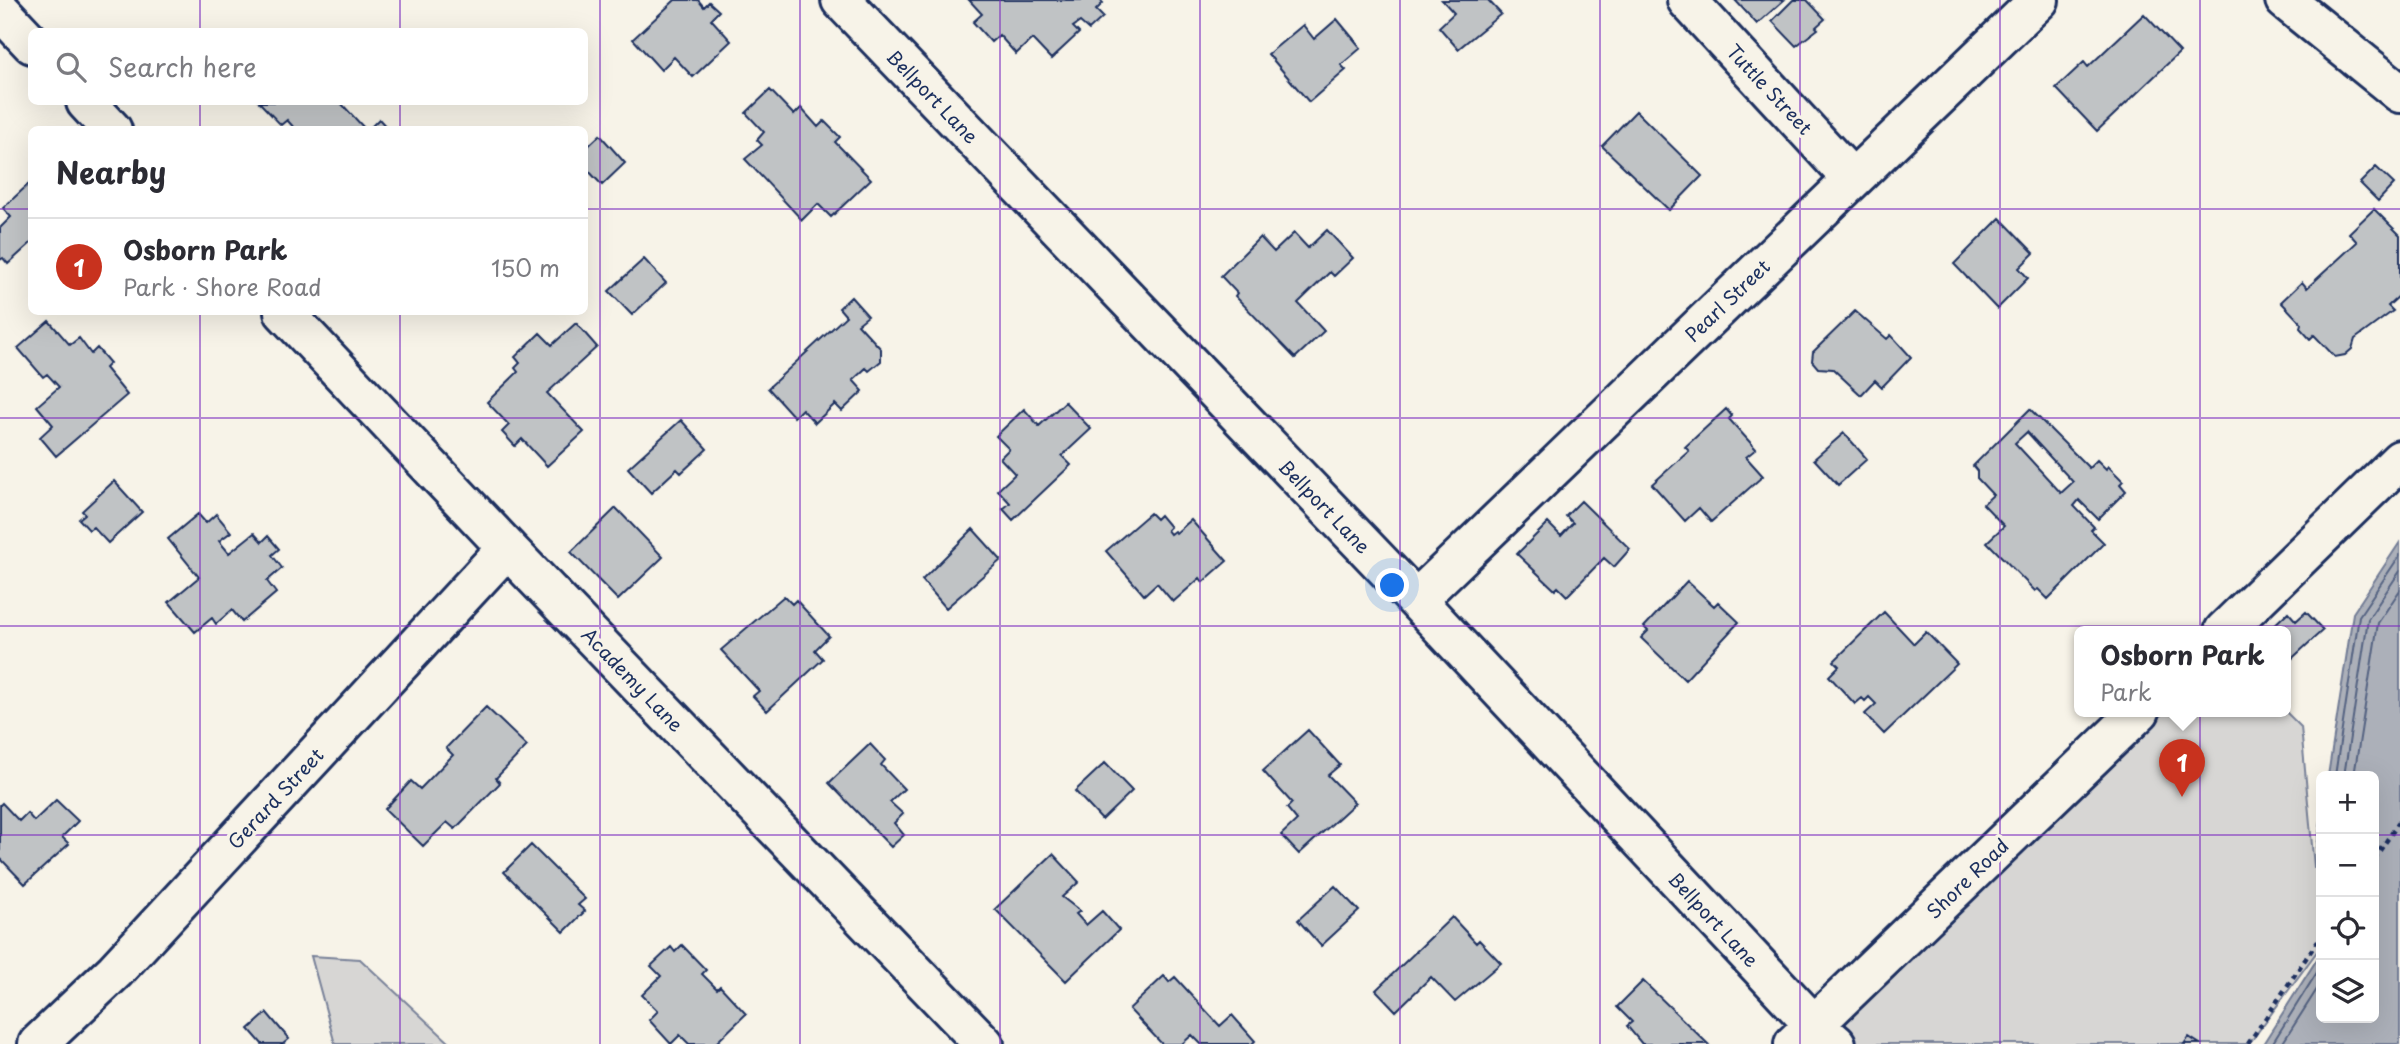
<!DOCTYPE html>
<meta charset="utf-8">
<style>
body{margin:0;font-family:"Playpen Sans",sans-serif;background:#f2f2f3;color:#2b2b33}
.controls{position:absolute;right:21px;bottom:21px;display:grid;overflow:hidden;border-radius:10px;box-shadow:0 7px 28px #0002}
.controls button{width:63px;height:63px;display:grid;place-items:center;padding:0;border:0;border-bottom:2px solid #e1e1e2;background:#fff;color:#2b2b33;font:35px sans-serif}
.you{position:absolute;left:1393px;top:586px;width:24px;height:24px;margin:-18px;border:5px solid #fff;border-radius:50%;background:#1a73e8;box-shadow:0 0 0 10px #1a73e833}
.badge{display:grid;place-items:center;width:46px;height:46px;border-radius:50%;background:#c8321e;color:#fff;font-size:23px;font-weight:700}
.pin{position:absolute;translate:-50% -58px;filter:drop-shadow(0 2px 4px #0008)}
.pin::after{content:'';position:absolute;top:37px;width:24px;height:21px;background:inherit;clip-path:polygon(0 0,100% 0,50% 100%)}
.popup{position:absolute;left:2074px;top:626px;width:217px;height:91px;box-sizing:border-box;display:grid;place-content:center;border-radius:10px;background:#fff;filter:drop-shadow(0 2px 5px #0005);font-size:23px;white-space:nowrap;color:#7c7c81}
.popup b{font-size:26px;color:#2b2b33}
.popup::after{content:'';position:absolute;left:50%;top:100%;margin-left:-14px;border:14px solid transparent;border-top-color:#fff}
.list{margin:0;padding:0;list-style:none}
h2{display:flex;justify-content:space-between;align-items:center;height:91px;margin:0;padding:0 28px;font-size:30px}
h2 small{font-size:23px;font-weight:400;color:#7c7c81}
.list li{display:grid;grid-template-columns:46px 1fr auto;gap:21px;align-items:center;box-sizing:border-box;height:98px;padding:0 28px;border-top:2px solid #e1e1e2}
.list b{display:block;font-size:26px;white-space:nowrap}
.list p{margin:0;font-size:23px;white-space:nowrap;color:#7c7c81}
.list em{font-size:23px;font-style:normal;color:#7c7c81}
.icon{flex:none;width:38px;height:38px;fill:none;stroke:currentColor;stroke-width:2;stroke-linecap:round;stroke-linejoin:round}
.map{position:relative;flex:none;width:2400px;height:1044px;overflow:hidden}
.search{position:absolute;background:#fff;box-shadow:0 7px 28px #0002;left:28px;top:28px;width:560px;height:77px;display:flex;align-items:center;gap:18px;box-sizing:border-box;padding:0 24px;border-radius:10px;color:#7c7c81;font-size:26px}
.panel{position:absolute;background:#fff;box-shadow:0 7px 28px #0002;left:28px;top:126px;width:560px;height:189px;border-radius:10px}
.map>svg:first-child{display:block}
.green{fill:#d7d6d4;stroke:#798299;stroke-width:2}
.water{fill:#acb0b9;stroke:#727c95;stroke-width:2}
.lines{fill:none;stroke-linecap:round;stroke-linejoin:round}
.shore{stroke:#556382;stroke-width:2}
.building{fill:#c0c3c5;stroke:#1b2f5e;stroke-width:2;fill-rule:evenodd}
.minor-casing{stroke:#1b2f5e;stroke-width:44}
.path{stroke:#1b2f5e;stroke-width:4.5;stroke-dasharray:5 5;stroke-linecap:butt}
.minor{stroke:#f7f3e8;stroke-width:38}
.grid{fill:none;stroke:#7b2cbf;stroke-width:2;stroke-opacity:0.55}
.labels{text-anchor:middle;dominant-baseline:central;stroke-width:7;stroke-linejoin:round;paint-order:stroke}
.street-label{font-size:19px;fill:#1b2f5e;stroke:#f7f3e8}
</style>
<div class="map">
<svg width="2400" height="1044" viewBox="0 0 2400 1044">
<rect width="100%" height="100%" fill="#f7f3e8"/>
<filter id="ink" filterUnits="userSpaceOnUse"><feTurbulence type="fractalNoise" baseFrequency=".0143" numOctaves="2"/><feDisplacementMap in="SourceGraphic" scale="14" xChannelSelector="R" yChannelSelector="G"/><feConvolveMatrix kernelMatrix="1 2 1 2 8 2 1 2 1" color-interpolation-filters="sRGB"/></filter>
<g filter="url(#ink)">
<path class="green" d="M2143,711H2285L2301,727L2314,867L2321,872V946L2249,1044H1810Z
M311,956L360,959L451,1044H335Z"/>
<path class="water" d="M2400,542V1044H2263L2321,953V1018H2374V776H2328L2353,613Z
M2321,820V872L2314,867Z"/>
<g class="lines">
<path class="shore" d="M2335,776L2359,616L2400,555
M2344,776L2368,619L2400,571
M2354,776L2378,623L2400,590
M2272,1044L2321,966
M2282,1044L2321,983"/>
</g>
<path class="building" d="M675,0H698L704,7L709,2L719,11L711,19L731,41L693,77L674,57L661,70L633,39Z
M969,0H1100L1103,3L1096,10L1103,17L1089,30L1080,22L1073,27L1079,33L1051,59L1032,39L1016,54L999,35L991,42L973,22L982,14Z
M1442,0H1488L1501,14L1458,49L1439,27L1454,13Z
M1735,0H1784L1757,24Z
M1793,0H1807L1825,19L1816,27L1818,29L1796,46L1772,21Z
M2144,14L2180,52L2097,131L2056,88L2084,62L2088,67Z
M1337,19L1361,48L1341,65L1346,70L1309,102L1268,54L1303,25L1314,39Z
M770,90L794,115L801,108L818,127L824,121L840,137L835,142L871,179L831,217L818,204L802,220L745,159L762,145L757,140L764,132L746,113Z
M259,102H340L366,130H296L287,120L281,125Z
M1636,111L1702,176L1669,210L1602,146Z
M379,119L389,130H368Z
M600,135L625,163L602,185L584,166V150Z
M2376,167L2394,184L2378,201L2360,183Z
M32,181V242L8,264L3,258L0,260V228L11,217L3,208Z
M2374,209L2400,235V295L2388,306L2393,311L2355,339L2352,349L2345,355L2335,357L2314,335L2310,339L2300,328L2301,323L2281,302L2302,282L2307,288L2357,242L2349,233Z
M2000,218L2034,253L2019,268L2028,278L1997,309L1954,264Z
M1327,230L1353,258L1334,276L1330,272L1298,303L1324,331L1295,358L1235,296L1237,293L1221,276L1260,237L1274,252L1294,233L1308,248Z
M644,259L666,283L632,315L609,291Z
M851,297L868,316L858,324L881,349V361L869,371L866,368L853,380L863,391L842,411L835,404L815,423L802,409L794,417L768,388L846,316L839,308Z
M1855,311L1887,339L1891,335L1911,357L1882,387L1875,380L1861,395L1833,369L1818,368L1812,361L1813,352Z
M49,321L70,345L79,338L91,354L97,348L110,363L105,368L127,395L56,456L40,437L53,425L37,406L59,387L47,374L43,377L18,348Z
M576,323L597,347L547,393L584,432L547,466L522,439L515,446L502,432L509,425L487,402L518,372L515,368L520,363L515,357L540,333L552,345Z
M1065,402L1091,429L1062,456L1071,465L1013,520L1003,509L1010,503L998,490L1015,474L1000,458L1009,449L996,436L1024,409L1039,426Z
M1726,409L1732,416L1729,419L1756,449L1746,457L1763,476L1711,522L1699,508L1685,521L1652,484L1689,451L1685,447Z
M2030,409L2089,468L2097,460L2106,469L2108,466L2123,481L2120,484L2126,491L2098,519L2079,500L2074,506L2094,527L2091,530L2104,543L2048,599L2038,589L2035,591L1987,542L2004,526L1983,504L1993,495L1977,478V471L1973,466ZM2027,432L2073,482L2061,493L2015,443Z
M681,420L707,449L681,473L677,469L651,493L628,468Z
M1844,433L1867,459L1838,485L1814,459Z
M114,481L142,512L108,543L93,527L89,530L79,519L85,514L82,511Z
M1581,501L1630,549L1614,567L1604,558L1567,596L1558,587L1555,590L1517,554L1548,523L1561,536L1573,523L1566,516Z
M616,508L663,557L618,600L571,552Z
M1150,513L1156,519L1160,515L1170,527L1167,530L1170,534L1174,531L1176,533L1191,520L1227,561L1203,582L1200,578L1173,602L1157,583L1144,595L1106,551Z
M198,514L206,523L216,514L231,532L219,541L229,553L254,533L262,542L268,536L279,549L272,555L282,568L267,581L276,593L242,622L232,610L216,624L212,618L195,632L169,602L199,577L168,539Z
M973,529L1001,560L946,608L922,580Z
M1687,581L1714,606L1718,602L1739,622L1685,680L1641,638L1648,631L1644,627Z
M784,596L792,604L796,600L829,636L815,650L823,659L767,711L753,696L759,691L721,650Z
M1884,612L1914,644L1926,632L1957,664L1884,734L1865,714L1876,704L1869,697L1865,701L1862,698L1855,704L1829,676L1839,666L1834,661Z
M2288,612L2296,621L2306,612L2323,630L2285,665V631H2268Z
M486,707L527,746L496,778L500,783L455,829L447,822L423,846L385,809L411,781L420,789L453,755L446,748Z
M1308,730L1340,765L1328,775L1355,803L1299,854L1281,835L1297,820L1287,808L1292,803L1263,771Z
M870,744L885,760L881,765L904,789L890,802L903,814L894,823L904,835L891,847L829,783Z
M1105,763L1132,791L1102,820L1075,791Z
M56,800L78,821L62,837L69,844L25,884L0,858V805L2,803L19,821L27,813L34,821Z
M531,845L585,899L578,905L585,911L564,932L504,872Z
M1053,854L1079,882L1062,897L1080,911L1076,914L1086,925L1102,911L1119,930L1066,981L995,909Z
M1335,886L1359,911L1321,946L1298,920Z
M1452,917L1476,943L1479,940L1501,963L1455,1002L1431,977L1396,1011L1376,990Z
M682,945L706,970L702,974L717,989L720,986L746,1014L715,1044H689L680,1035L671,1044L649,1020L658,1011L642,995L661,976L651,966L671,947L675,952Z
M1164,976L1169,982L1175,977L1220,1026L1232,1015L1255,1041L1252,1044H1201L1192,1035L1182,1044H1162L1129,1009Z
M1643,981L1708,1044H1642L1627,1026L1632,1022L1617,1007Z
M267,1013L289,1039L283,1044H262L249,1029Z
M2189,1037L2200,1044H2184Z"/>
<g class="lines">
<defs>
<path id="minor" d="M841,0L1416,600L1814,1025L1836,1044
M1687,0L1852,179
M2285,0L2400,93
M0,10L32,44
M86,102L112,130
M284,312L507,548L984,1044
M1416,600L2039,0
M2224,631L2400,460
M38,1044L115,971L507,548
M1794,1044L2140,711"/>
</defs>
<use href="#minor" class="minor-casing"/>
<path class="path" d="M2374,859L2400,821
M2248,1044L2321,936"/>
<use href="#minor" class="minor"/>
</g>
</g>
<path class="grid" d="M200,0V32M400,0V32M600,0V1044M800,0V1044M1000,0V1044M1200,0V1044M1400,0V1044M1600,0V1044M1800,0V1044M2000,0V1044M2200,0V1044M200,102V130M400,102V130M0,209H32M584,209H2400M200,312V1044M400,312V1044M0,418H2400M0,626H2400M0,835H2321M2374,835H2400"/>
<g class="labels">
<g class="street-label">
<text transform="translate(1770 89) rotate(47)">Tuttle Street</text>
<text transform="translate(933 96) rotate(46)">Bellport Lane</text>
<text transform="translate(1727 300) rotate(-44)">Pearl Street</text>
<text transform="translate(1325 506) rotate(46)">Bellport Lane</text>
<text transform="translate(633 679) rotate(46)">Academy Lane</text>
<text transform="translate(275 798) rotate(-47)">Gerard Street</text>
<text transform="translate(1967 878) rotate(-44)">Shore Road</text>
<text transform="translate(1714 919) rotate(47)">Bellport Lane</text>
</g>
</g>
</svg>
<div class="controls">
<button>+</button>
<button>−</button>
<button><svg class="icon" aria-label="locate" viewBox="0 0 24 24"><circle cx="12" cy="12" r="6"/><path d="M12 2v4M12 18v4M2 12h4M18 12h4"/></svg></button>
<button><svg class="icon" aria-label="layers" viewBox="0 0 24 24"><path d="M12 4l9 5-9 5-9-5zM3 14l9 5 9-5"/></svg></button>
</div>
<div class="you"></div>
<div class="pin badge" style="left:2182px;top:797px">1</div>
<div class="popup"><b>Osborn Park</b>Park</div>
<div class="search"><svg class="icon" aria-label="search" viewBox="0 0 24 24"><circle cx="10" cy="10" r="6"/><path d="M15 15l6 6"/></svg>Search here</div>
<section class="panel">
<h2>Nearby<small></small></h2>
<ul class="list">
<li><span class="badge">1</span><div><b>Osborn Park</b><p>Park · Shore Road</p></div><em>150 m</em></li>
</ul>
</section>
</div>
